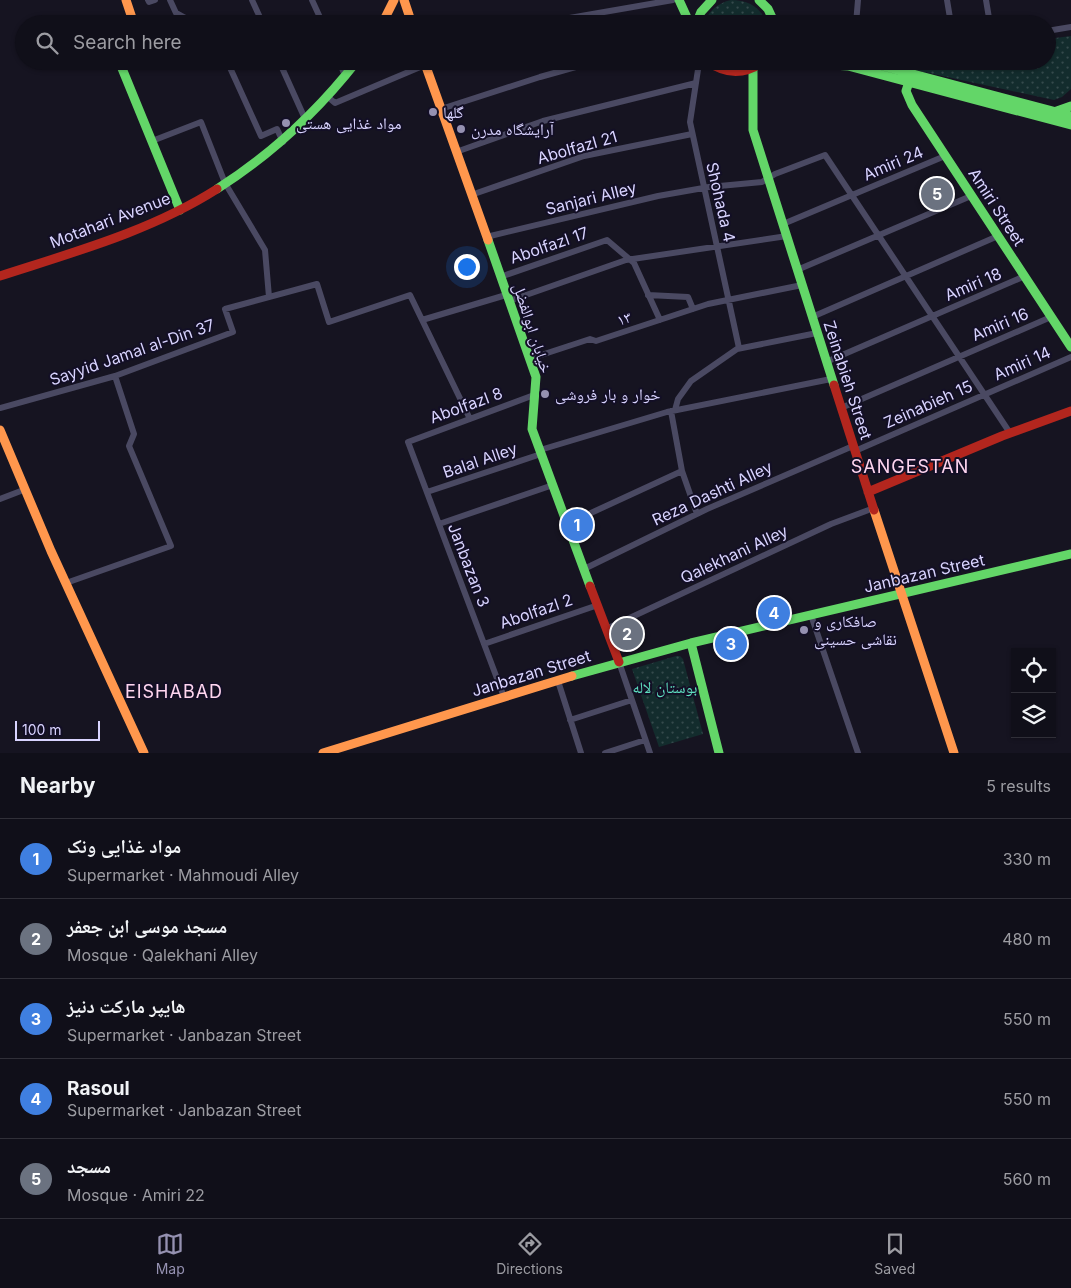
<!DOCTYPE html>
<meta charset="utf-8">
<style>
body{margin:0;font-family:Inter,"Noto Naskh Arabic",sans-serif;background:#1e1d26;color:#f1f3f6}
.controls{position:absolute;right:15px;bottom:15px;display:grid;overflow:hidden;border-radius:0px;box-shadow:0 1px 4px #0004}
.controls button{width:45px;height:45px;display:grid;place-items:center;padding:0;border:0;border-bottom:1px solid #302f38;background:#100f19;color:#f1f3f6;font:25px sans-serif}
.scale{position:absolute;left:15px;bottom:12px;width:85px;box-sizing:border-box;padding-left:5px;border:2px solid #d9d4ff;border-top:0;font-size:14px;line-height:18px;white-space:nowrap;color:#d9d4ff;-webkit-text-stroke:4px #130f26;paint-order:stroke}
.you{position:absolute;left:466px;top:266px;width:18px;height:18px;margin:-12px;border:4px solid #fff;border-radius:50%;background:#1a73e8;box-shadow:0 0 0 8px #1a73e833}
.badge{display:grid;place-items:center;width:32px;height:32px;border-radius:50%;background:#9591b1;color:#fff;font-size:16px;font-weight:700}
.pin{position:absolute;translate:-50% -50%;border:2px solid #fff;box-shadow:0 1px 5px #0006}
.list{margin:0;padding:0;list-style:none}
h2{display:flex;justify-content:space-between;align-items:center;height:65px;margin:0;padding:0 20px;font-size:21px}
h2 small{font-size:16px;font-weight:400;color:#9c9ca2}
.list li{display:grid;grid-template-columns:32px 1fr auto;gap:15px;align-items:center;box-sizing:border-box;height:80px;padding:0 20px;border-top:1px solid #302f38}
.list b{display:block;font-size:19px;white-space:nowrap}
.list p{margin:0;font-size:16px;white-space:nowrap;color:#9c9ca2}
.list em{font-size:16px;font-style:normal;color:#9c9ca2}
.icon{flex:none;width:28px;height:28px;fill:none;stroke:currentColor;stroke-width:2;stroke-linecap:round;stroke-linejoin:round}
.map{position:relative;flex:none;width:1071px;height:753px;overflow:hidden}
.search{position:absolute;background:#100f19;box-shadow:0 1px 4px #0004;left:15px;right:15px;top:15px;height:55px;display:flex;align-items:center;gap:12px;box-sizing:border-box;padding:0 18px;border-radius:28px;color:#9c9ca2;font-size:19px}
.sheet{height:465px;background:#100f19}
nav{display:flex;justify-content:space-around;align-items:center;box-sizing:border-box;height:70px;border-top:1px solid #302f38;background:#100f19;font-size:14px;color:#9c9ca2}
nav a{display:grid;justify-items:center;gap:2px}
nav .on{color:#9591b1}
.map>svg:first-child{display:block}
.park{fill:url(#park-dots)}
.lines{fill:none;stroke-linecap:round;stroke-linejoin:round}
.street{stroke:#4a4962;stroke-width:6}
.fast{stroke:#63d668;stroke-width:9}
.slow{stroke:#ff974d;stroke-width:9}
.jam{stroke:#b3261e;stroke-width:9}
.poi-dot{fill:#9591b1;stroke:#130f26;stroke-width:2}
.labels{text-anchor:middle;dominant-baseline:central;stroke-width:4;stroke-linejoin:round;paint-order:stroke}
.poi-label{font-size:16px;fill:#d9d4ff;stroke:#130f26;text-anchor:start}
.street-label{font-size:16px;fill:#d9d4ff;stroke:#130f26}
.park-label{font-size:16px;fill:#5fe0c0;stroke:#130f26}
.neighbourhood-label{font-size:18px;letter-spacing:1px;fill:#ffd6f0;stroke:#130f26}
</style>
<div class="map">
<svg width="1071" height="753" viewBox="0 0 1071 753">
<defs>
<pattern id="park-dots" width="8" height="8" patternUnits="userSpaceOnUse" patternTransform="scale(1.25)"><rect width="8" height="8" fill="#132c2d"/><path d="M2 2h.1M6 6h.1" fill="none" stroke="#354a4c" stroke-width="1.8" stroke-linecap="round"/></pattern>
</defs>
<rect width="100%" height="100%" fill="#161421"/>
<path class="park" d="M731,0C748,0 761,7 767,24H704C708,11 718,3 731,0Z
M1071,36V89L1062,97L1054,100L887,64L888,61H1047V39Z
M676,656H680L683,659L703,734L659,747L632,669Z"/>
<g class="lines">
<path class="street" d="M148,0L149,2L155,0
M170,0L176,13L196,24
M252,0L263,24
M312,0L323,24
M947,0L951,24
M986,0L990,24
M535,24L673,0
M856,24L858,0
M1047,31L1071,27
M213,61L214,64L220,61
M227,61L261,136L277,129L283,142
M279,61L306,121
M339,61L345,76
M701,61L699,63L690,122L739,348
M328,97L335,103L425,65
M441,109L540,77L597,61
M152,141L201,122L225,183L265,250L269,297
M456,152L543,121L696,83
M471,195L584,156L692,134
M783,224L945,156
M486,237L658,196L709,187L762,182L775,174L825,155L1010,433
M797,270L971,196
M500,277L607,240L634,263L660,320
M648,295L688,297L693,309
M509,301L626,260L787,236
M812,317L998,236
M422,320L506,295
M529,359L590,339L596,341L708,304L802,285
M826,362L1025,276
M0,408L115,376L233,332L225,309L317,284L329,322L410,295L470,419
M841,408L1051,317
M675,410L678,399L691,381L737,349L817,333
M671,411L682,471L697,514
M540,450L667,412L831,379
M855,451L1071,357
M427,492L541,454
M0,499L26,489
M439,524L553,485
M567,524L682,471
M584,569L707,509L853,446
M66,583L171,546L129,446L134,434L115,376
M811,615L858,753
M606,629L831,524L874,508
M484,644L598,605
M619,662L650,753
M558,681L581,753
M504,697L408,442L534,395
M570,720L632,700
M605,753L645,740"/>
<path class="fast" d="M679,0L690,24
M759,0L768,9L775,24
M696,24L701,12L712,0
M119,61L180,210
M773,61L848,66L1071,125
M864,61L1071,116
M753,69V130L834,385
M909,82L906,91L912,105L1071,347
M1054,112L1071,106
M217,189C272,154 317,112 357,61
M488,240L536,377L532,429L590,586
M691,643L719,753
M572,676L691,643L1071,554"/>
<path class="slow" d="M126,0L134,24
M404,0L412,24
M382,24L394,0
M424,61L488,240
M0,430L51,551L144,753
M874,510L954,753
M323,753L572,676"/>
<path class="jam" d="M707,61C726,75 745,75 764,61
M0,276C74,252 151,231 217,189
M834,385L874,510
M868,492L1002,436L1071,411
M590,586L619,662"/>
</g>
<g class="poi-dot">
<circle cx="433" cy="112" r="5"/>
<circle cx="286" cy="123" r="5"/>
<circle cx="461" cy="129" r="5"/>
<circle cx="545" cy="394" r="5"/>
<circle cx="804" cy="630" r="5"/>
</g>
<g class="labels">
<g class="poi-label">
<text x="443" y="112">گلها</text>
<text x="296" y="123">مواد غذایی هستی</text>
<text x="471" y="129">آرایشگاه مدرن</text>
<text x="555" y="394">خوار و بار فروشی</text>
<text x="814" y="621">صافکاری و<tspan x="814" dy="18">نقاشی حسینی</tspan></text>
</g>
<g class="street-label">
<text transform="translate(577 147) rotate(-16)">Abolfazl 21</text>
<text transform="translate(893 163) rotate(-23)">Amiri 24</text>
<text transform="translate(591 198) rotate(-14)">Sanjari Alley</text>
<text transform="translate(721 202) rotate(77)">Shohada 4</text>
<text transform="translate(997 207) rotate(57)">Amiri Street</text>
<text transform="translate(110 220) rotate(-21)">Motahari Avenue</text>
<text transform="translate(549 245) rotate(-19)">Abolfazl 17</text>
<text transform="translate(973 284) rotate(-23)">Amiri 18</text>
<text transform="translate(624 318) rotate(-18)">۱۳</text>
<text transform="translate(1000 324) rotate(-23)">Amiri 16</text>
<text transform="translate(533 328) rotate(72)">خیابان ابوالفضل</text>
<text transform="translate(132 352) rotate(-19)">Sayyid Jamal al-Din 37</text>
<text transform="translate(1022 363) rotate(-24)">Amiri 14</text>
<text transform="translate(848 380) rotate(72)">Zeinabieh Street</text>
<text transform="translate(928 404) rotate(-24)">Zeinabieh 15</text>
<text transform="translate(466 405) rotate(-20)">Abolfazl 8</text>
<text transform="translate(480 460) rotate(-19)">Balal Alley</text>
<text transform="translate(712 493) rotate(-25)">Reza Dashti Alley</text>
<text transform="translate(734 554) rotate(-25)">Qalekhani Alley</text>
<text transform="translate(469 565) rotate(69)">Janbazan 3</text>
<text transform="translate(924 573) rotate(-13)">Janbazan Street</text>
<text transform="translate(536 611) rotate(-19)">Abolfazl 2</text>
<text transform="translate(531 673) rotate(-17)">Janbazan Street</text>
</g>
<g class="park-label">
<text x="665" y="687">بوستان لاله</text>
</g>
<g class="neighbourhood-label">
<text x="910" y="466">SANGESTAN</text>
<text x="174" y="691">EISHABAD</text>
</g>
</g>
</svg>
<div class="controls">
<button><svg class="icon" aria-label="locate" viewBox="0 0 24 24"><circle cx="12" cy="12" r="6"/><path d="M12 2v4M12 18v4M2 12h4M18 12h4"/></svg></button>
<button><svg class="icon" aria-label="layers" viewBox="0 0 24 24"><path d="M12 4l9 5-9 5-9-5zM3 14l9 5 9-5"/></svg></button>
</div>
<div class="scale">100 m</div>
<div class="you"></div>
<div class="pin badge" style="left:577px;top:525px;background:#3f7fe0">1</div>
<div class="pin badge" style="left:627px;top:634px;background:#6b7280">2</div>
<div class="pin badge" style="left:731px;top:644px;background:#3f7fe0">3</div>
<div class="pin badge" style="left:774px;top:613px;background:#3f7fe0">4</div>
<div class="pin badge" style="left:937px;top:194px;background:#6b7280">5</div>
<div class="search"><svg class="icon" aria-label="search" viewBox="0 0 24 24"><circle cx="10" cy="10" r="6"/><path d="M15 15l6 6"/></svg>Search here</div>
</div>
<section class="sheet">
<h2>Nearby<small>5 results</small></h2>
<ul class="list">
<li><span class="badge" style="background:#3f7fe0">1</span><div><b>مواد غذایی ونک</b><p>Supermarket · Mahmoudi Alley</p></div><em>330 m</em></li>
<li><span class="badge" style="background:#6b7280">2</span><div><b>مسجد موسی ابن جعفر</b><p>Mosque · Qalekhani Alley</p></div><em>480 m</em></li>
<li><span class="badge" style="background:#3f7fe0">3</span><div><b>هایپر مارکت دنیز</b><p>Supermarket · Janbazan Street</p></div><em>550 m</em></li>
<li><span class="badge" style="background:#3f7fe0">4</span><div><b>Rasoul</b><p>Supermarket · Janbazan Street</p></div><em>550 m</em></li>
<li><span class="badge" style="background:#6b7280">5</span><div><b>مسجد</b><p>Mosque · Amiri 22</p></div><em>560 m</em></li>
</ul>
</section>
<nav>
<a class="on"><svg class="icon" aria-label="map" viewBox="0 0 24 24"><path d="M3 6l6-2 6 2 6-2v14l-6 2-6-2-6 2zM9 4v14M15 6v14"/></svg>Map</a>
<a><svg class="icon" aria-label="directions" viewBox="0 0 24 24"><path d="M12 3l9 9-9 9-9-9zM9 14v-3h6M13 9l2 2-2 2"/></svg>Directions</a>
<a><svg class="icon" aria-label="saved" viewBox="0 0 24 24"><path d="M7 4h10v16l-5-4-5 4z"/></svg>Saved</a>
</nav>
